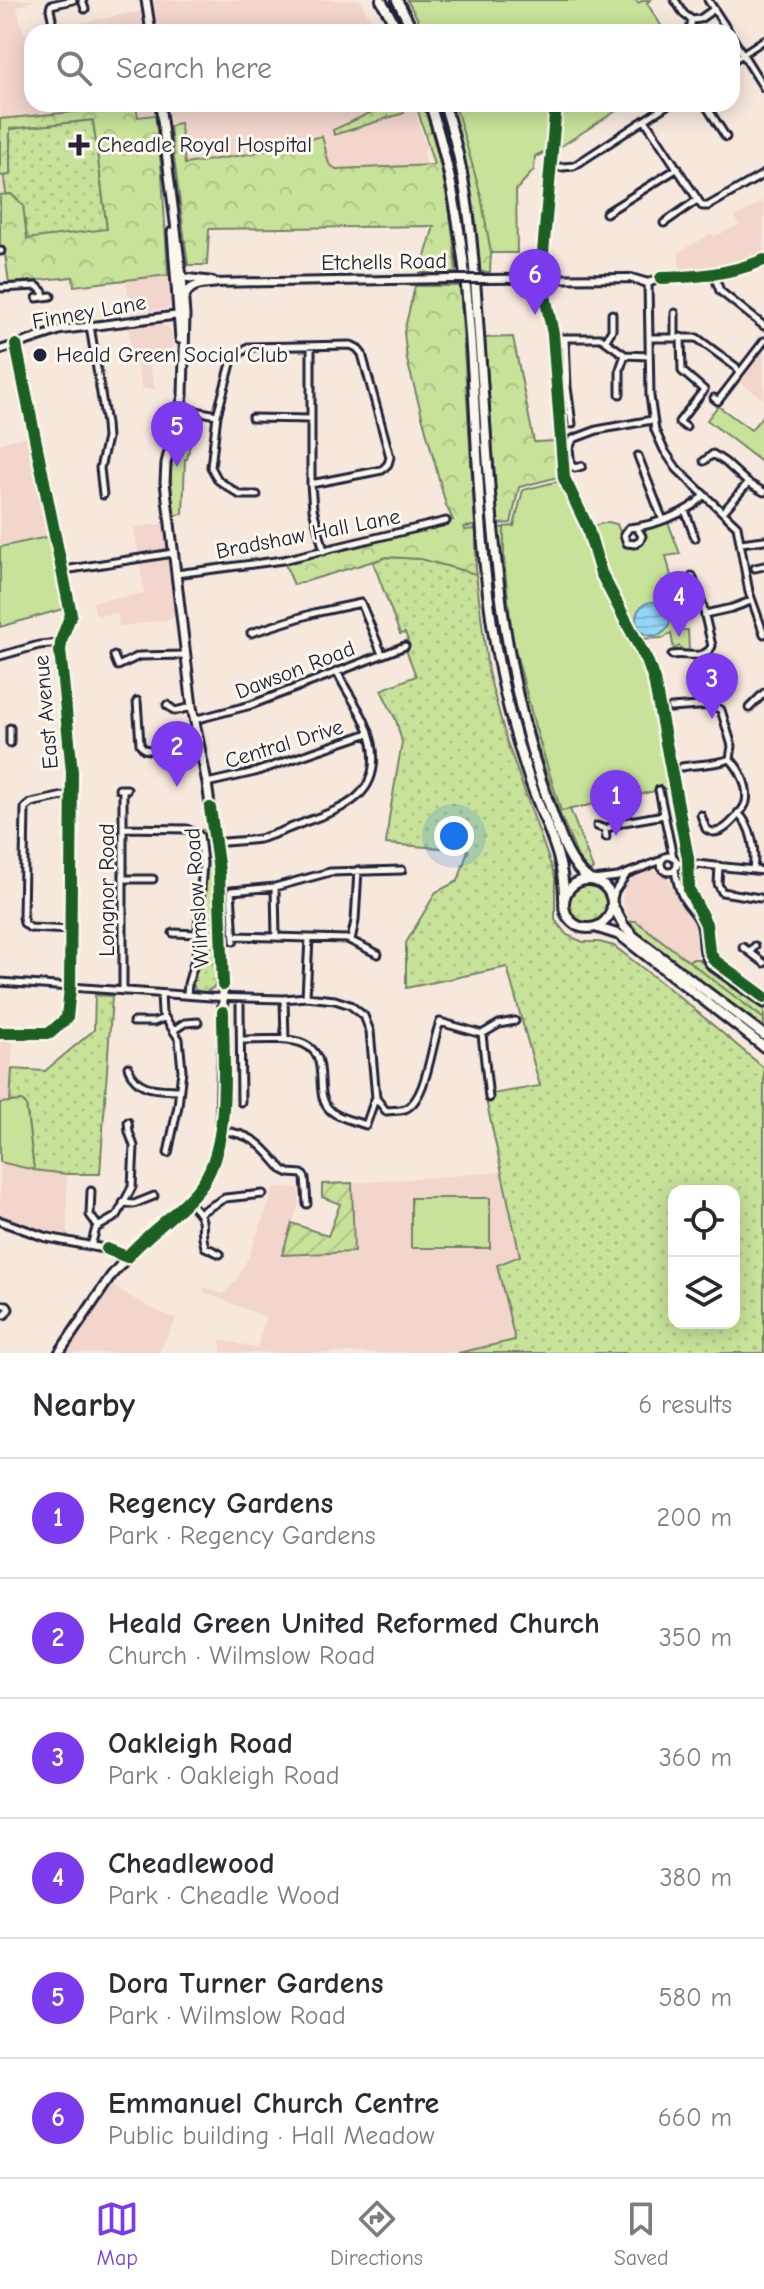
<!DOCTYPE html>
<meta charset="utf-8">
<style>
body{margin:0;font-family:"Comic Neue",sans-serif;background:#f7f7f7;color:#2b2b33}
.controls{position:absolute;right:24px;bottom:24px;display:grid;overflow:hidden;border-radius:16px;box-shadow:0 4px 20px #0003}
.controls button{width:72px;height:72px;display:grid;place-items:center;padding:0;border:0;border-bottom:2px solid #e1e1e2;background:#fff;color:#2b2b33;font:40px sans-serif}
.you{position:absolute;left:454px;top:836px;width:28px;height:28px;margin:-20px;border:6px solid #fff;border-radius:50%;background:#1a73e8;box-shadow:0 0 0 12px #1a73e833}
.badge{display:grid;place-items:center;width:52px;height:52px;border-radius:50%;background:#7c3aed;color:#fff;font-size:26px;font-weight:700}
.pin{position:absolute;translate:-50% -66px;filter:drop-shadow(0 2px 4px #0008)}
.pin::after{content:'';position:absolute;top:42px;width:28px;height:24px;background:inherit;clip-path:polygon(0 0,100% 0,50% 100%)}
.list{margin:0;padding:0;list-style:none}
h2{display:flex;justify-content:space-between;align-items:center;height:104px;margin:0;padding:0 32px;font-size:34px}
h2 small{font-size:26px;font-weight:400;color:#7c7c81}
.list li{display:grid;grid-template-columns:52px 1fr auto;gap:24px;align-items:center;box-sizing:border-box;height:120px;padding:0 32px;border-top:2px solid #e1e1e2}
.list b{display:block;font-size:30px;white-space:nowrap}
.list p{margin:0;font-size:26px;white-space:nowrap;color:#7c7c81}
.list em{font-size:26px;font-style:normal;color:#7c7c81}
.icon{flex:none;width:44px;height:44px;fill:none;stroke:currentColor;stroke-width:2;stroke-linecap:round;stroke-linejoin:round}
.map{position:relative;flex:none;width:764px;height:1353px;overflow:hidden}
.search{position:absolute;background:#fff;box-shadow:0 4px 20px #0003;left:24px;right:24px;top:24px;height:88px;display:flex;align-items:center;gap:20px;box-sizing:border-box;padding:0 28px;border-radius:24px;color:#7c7c81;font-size:30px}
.sheet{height:824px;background:#fff}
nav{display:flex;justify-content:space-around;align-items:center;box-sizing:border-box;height:112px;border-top:2px solid #e1e1e2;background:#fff;font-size:22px;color:#7c7c81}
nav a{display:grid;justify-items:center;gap:4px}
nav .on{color:#7c3aed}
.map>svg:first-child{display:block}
.built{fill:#f2d6cc}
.grass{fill:url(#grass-dots);stroke:#75826a;stroke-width:2;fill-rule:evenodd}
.forest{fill:url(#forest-crowns);stroke:#75826a;stroke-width:2}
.park{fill:#c8e299;stroke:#75826a;stroke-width:2}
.garden{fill:url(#garden-furrows);stroke:#75826a;stroke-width:2}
.water{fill:url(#water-rules);stroke:#668eab;stroke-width:2}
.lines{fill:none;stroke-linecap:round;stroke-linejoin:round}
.minor-casing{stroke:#22223b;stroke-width:11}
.tertiary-casing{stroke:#22223b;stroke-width:12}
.secondary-casing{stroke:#22223b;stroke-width:13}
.trunk-casing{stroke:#22223b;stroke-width:14}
.minor{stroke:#fbf7ec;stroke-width:5}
.tertiary{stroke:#fbf7ec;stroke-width:6}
.secondary{stroke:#fbf7ec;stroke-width:7}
.trunk{stroke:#fbf7ec;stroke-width:8}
.tertiary-bridge-casing{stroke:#22223b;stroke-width:12;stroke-linecap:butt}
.tertiary-bridge{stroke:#fbf7ec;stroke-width:6}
.cycleway-casing{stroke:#fbf7ec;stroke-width:17}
.cycleway{stroke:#1b5e20;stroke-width:12}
.poi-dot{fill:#22223b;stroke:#fbf7ec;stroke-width:3}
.labels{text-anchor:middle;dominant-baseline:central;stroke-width:6;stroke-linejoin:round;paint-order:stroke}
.poi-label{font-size:22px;fill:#22223b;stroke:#fbf7ec;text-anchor:start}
.street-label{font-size:22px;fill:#22223b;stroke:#fbf7ec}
</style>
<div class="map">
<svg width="764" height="1353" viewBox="0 0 764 1353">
<defs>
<pattern id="grass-dots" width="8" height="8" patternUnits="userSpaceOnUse" patternTransform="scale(2)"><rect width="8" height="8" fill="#c8e299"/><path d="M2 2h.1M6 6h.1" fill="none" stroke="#acc285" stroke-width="1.8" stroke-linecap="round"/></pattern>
<pattern id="forest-crowns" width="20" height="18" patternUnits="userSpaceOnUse" patternTransform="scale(2)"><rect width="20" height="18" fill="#c8e299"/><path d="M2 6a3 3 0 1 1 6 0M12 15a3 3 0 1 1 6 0" fill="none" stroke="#acc285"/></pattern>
<pattern id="garden-furrows" width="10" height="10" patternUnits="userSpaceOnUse" patternTransform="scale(2)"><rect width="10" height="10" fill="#c8e299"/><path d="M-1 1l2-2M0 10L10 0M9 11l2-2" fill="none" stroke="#acc285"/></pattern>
<pattern id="water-rules" width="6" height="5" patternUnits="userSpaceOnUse" patternTransform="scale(2)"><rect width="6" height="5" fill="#93d6f5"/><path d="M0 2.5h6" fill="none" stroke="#7eb7d3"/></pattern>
</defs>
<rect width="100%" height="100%" fill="#f7e8dd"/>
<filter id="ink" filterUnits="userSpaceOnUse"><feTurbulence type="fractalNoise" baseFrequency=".0125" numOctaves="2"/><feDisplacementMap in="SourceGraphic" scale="16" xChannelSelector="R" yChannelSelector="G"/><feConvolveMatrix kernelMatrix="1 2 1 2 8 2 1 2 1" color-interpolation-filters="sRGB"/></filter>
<g filter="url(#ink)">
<path class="built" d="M0,0H35L17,7L24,34L32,32V104H153L162,174L170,308L131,313L126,279L74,286L73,277L9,283L4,247H0Z
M154,0H360L378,32H158Z
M141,11L144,32H34Z
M168,104H413L426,148L424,152L427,165L336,169L329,164L321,136L249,154L175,166Z
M764,201V255L722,269L680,274L679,252L712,233L713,237L739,225L735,217Z
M162,324L168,327L171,332L174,360H148L155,389H142L136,362L133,361L128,328Z
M764,347V400L738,380Z
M31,435L52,536L0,547V443Z
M164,524L175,618L119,627L117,613L96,616L93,602L144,593L134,527Z
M651,870L659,872L668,879L678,901L695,925L697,959H691L688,962L636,921H632L628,916L622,900L624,889L632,877Z
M0,1038L13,1039L10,1102L0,1103Z
M0,1162L34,1170L67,1174V1241L0,1221Z
M502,1172L520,1256L498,1265L515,1340L458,1353H221L220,1339L257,1348L265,1317L203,1292L205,1287L223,1294L237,1279L249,1256L275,1187H299V1204L285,1245L354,1252L352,1183Z
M111,1285L147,1306L176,1319L159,1353H67Z"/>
<path class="grass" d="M389,104H401L404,113L334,135L333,130Z
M93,120L107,230L27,239L23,205L11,194H6L4,176L10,174V129Z
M386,557L421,559L476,574L488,672L507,742L555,877V920L567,935L583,942H599L614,946L676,994L764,1068V1353H458L515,1340L497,1265L520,1256L485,1095L540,1086L507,967L406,988V943L436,892L458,881L468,850L386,844L389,818L402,742L396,720L381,690L416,676L403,642L408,640L405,633L400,634L373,562ZM674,1191H734V1323H674Z
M195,829L209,831L215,897L217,980L213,988L205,992L195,990L193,983L200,960L206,861L203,837Z
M569 905a19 19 0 1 1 38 0a19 19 0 1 1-38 0Z
M691,959H699L709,971L764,1009V1019L688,962Z
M95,995L112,996L100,1174H67L34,1170L26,1105L22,1101L10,1102L12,1069L45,1071L94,1030Z"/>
<path class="forest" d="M416,104H423C441,159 453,215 456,273H420L434,226L209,229L207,265H188L170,127L175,124L180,123L185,164L249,154L322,136L329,164L336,169L434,165Z
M450,104H554L551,149L538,156L526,152L491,253L490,272H480C477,213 468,161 450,104Z
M136,106L138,117L155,115L162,174L168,275L74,286L73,277L9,283L4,247H0V195L11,194L23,205L27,239L107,229L93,120L10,129V175L0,176V119Z
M415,286H460L475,526L464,527L465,530L476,529V574L421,559L387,557L294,585L285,564L453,520L446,505L407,360L404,332Z
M513,337L534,442L559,441L562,476L519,487L511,523L498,524L485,338Z
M511,527L656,790L570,809L593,869L590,872L579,860L558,809L531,725L515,656L498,528Z
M632,921H636L764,1019V1030L639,933L629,923Z"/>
<path class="park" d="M407,0H636L638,3L644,0H650L647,3L665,32H425Z
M455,104H627L563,145L556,149L550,148L535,156L534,170L516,190L517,253H491L481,196Z
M718,406L751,430L764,414V464L707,420Z
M188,414L201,417L195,421L187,459H185L183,514L174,516C169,475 168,455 185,415Z
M555,482C577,487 587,543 594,562C607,601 641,639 651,678C660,714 664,751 670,788L561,811L535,726L512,637L504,559V527L514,526L523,490Z
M608,522L617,524L624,543L629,548L638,546L643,540L642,530L668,522L680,554L666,556L673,584L687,579L684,588L693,591L696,596L675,597L678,630H688L689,652H685L679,646L674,650L671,633L664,638L638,639L600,567L589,527Z
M52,536L66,608L0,627V547Z
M22,1101L26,1105L34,1170L0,1162V1103Z
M411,1198H490V1248H411Z"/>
<path class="garden" d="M352,1183L354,1252L282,1255L292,1223L328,1236L340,1204L322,1197V1184Z"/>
<path class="water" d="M636 619a17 17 0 1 1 34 0a17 17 0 1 1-34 0Z"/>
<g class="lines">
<defs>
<path id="minor" d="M82,0L85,9
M675,0L684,14L692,20L700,19L714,9
M708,0L729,32
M52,19L50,9L51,5L73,0
M687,32L690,29L692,20
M732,37L764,88
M732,61L764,40
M705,104L726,137
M645,120L702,206H708L764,174
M552,168L574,166L669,104
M606,213L678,168
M664,223L697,200
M0,251H1
M714,275L720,291L764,326
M543,279V253L552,153
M648,283L650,396L655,430L664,450L677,469L737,526L749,592L764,634
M0,288L37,286L43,292V297
M37,298L51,296
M675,313V337
M90,326L106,424L107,438L100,468L103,495
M681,337L682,371L704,390L679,422L686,427
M562,338H601L625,355L649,356
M565,338L567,387L572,424
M649,338H697L736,367L739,373
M606,340L612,330V314
M311,346V484L313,509L324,551
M620,394V369L625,355
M714,398L718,401L764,341
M180,408L217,415L211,467L218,480L240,495H257
M217,415L232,360L248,347L351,345L357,348L362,354L390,457L388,464L382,470L311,484
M252,418L311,419
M638,456L662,518
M704,461L713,454L725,462L748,483L764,492
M582,466L575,468L571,465L569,449L573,439L597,430L652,420
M685,510L695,538
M723,512L748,483
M637,528L642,536L640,541L635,544L627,543L624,535L629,528C651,526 689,514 704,495
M741,543L764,540
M755,568L764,566
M64,570L173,553
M176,574L283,560L446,521
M705,614L732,608L751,601
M251,633L314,613L361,603L382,654
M672,655C686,652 703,662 712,646L702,603L692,576
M0,656L39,645L61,643
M114,656L118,666L139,656L185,655
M137,701L140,744L144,749L154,751L200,748
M167,705L175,711L192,707
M671,708L712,705L721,710L732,746L730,759
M749,708L764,693
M194,720L251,705L405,646
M10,728V743
M682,767C698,764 716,765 730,759
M207,783L255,772L369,733
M119,789H127
M659,790L673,857
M738,813C752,826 756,851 753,869
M701,815L706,829C712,832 713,833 719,831C727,829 744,810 746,802C749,787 740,769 730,759
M597,826L605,829L606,837
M124,828L187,829L200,836L203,863L196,956L188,984L187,995
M605,829L624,822L664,815
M216,843C230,841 245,841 259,839C274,835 290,828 305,822C345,808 382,795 372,743C366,714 348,697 337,671
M661 864a8 8 0 1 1 16 0a8 8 0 1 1-16 0Z
M677,862L764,871
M719,866L718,884L722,892L760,898
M675,870C677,881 679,892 685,901C690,909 697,914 700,923C705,938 699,952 711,966L764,1004
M124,879H153
M593,880L618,877L662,860
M275,887L276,937
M612,902L615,891L626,875
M71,930L30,928L24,923L23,917L25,808L31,803L72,794
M173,933L198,934
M234,936L347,939L378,954
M351,940L355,921L358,870
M234,941L231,891L275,887L330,872L402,870
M743,947L764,963
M750,952L755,946
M0,982L211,997L284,999L306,997L335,1000L350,1005L364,1016L370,1031L376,1098L386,1111C392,1110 399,1111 405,1109C427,1100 431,1044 440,1022L482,1034
M123,991V789
M161,994L162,1013L179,1039L182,1070L178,1106L168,1153
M306,997L309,938
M284,999L285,1040
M240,1005L241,1102
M133,1022H154L164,1018
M174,1030L185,1023L198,1022
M0,1033H50L67,1018L70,988L72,772L60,650L62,638L71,614L16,345
M482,1034L489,1098
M482,1034L499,1024L515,1021
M241,1040C258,1040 289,1037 304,1044C333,1057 311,1094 331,1111C340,1119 355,1121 366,1125L375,1099
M128,1067C137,1092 158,1089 180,1090
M220,1130C256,1135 261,1145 283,1170L289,1173L302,1174L305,1178L307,1204
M91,1191L90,1215L98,1226
M188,1201C212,1225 197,1221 205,1247L220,1254
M123,1203L134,1204L154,1196
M201,1212L225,1198L263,1194
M91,1246L96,1228L117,1216L132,1187L134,1146L129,1132L128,1122
M0,1305H7L9,1309L5,1315L0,1314"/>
<path id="tertiary" d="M180,277L213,281
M485,279L631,278L648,283C665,274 682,279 700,277C722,274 744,268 764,260
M212,283L452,279
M0,350L61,330L180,315
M0,1221L45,1237L111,1250L127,1257"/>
<path id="secondary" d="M146,0L151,32
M172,232L180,339
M185,297C189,284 203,284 215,283
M59,1353L111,1276L134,1249L188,1201L202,1185L214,1163L220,1130L223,997L219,871L207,783L192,707L165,482L166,463L183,396L185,315L182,277L160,104"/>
<path id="trunk" d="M381,0L399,32
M397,0L414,32
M430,104C487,277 465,465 495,643C503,689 514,734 529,778C542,818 565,856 564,899
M444,104C471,183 474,266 480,349C491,503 495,654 548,801C558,828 566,863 590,880
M564 904a24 24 0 1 1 48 0a24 24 0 1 1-48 0Z
M612,904L624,926L633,936L764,1035
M595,927L620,935L764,1047"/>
</defs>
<use href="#minor" class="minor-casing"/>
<use href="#tertiary" class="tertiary-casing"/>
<use href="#secondary" class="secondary-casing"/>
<use href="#trunk" class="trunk-casing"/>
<use href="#minor" class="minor"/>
<use href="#tertiary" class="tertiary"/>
<use href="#secondary" class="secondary"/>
<use href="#trunk" class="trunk"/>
<defs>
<path id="tertiary-bridge" d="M452,279H485"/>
</defs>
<use href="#tertiary-bridge" class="tertiary-bridge-casing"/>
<use href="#tertiary-bridge" class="tertiary-bridge"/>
<defs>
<path id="cycleway" d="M556,104L543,253L544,291L553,334L564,478L587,526L601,573L648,663L654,680L688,858L689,890L706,924L709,951L714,960L764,997
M661,278C697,277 730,274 764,260
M210,808L219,871L223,985
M0,1033H50L67,1018L70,988L72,772L60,650L62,638L71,614L16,345
M107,1249L127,1257C149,1232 178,1214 199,1188C232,1148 223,1062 223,1012"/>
</defs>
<use href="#cycleway" class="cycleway-casing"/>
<use href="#cycleway" class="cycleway"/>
</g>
</g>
<g class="poi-dot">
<path d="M75 133h8v8h8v8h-8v8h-8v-8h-8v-8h8z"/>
<circle cx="40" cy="355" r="8"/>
</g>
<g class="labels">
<g class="poi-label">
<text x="97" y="145">Cheadle Royal Hospital</text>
<text x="56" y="355">Heald Green Social Club</text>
</g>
<g class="street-label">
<text transform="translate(384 262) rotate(-1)">Etchells Road</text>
<text transform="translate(89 312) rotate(-10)">Finney Lane</text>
<text transform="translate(308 534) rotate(-11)">Bradshaw Hall Lane</text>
<text transform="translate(295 670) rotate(-21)">Dawson Road</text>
<text transform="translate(46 712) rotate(-95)">East Avenue</text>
<text transform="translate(284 744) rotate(-17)">Central Drive</text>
<text transform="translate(107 890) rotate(-90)">Longnor Road</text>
<text transform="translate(197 898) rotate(-94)">Wilmslow Road</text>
</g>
</g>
</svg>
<div class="controls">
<button><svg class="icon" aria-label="locate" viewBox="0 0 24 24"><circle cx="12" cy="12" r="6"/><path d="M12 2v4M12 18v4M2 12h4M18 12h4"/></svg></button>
<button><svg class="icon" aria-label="layers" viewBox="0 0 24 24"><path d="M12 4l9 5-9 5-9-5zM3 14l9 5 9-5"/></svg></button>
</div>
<div class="you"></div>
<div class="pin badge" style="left:616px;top:836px">1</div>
<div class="pin badge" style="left:177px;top:787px">2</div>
<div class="pin badge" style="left:712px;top:719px">3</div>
<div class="pin badge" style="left:679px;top:637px">4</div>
<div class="pin badge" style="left:177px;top:467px">5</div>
<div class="pin badge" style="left:535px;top:315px">6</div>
<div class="search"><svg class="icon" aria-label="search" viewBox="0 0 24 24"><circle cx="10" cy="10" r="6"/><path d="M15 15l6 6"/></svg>Search here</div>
</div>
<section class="sheet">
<h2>Nearby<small>6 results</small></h2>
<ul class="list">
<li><span class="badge">1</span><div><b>Regency Gardens</b><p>Park · Regency Gardens</p></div><em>200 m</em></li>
<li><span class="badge">2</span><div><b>Heald Green United Reformed Church</b><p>Church · Wilmslow Road</p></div><em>350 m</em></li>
<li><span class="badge">3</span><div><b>Oakleigh Road</b><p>Park · Oakleigh Road</p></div><em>360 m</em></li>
<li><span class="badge">4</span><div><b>Cheadlewood</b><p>Park · Cheadle Wood</p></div><em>380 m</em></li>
<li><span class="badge">5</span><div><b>Dora Turner Gardens</b><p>Park · Wilmslow Road</p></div><em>580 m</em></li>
<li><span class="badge">6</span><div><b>Emmanuel Church Centre</b><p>Public building · Hall Meadow</p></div><em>660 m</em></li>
</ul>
</section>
<nav>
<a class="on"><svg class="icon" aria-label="map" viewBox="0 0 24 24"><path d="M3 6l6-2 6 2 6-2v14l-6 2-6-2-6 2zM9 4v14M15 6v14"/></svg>Map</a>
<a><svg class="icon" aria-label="directions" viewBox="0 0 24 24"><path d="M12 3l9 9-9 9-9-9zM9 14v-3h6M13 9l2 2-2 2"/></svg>Directions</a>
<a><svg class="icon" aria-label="saved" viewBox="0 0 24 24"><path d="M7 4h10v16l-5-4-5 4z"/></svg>Saved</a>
</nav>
